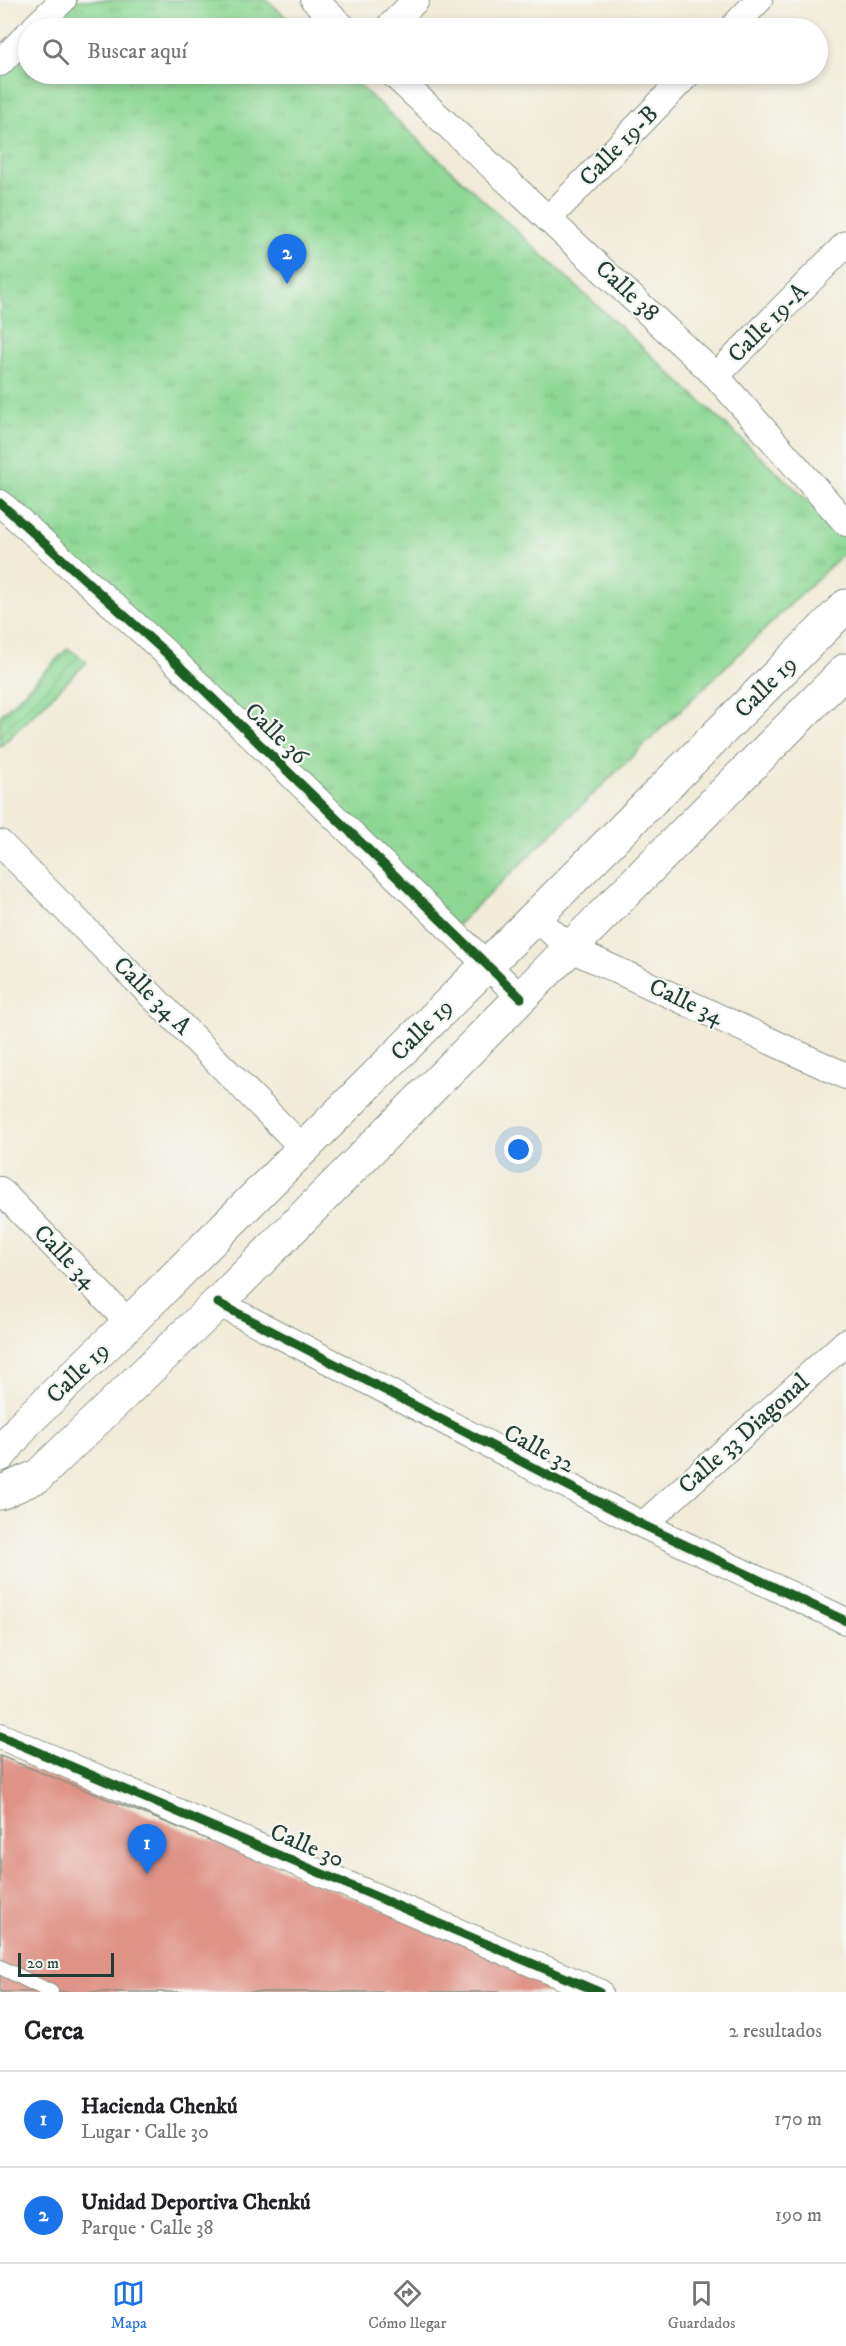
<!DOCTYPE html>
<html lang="es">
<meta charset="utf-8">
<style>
body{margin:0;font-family:"IM FELL DW Pica",serif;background:#f2f2f2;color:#202124}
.scale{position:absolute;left:18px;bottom:15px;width:96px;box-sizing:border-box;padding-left:6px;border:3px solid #1f3d34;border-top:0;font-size:16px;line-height:21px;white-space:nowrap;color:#1f3d34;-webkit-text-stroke:4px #f6f6f2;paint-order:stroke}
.you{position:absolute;left:519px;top:1150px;width:21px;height:21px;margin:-15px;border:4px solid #fff;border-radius:50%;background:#1a73e8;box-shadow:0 0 0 9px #1a73e833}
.badge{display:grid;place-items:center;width:39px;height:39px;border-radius:50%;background:#1a73e8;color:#fff;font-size:20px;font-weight:700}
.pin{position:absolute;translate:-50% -50px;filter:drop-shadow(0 2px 3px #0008)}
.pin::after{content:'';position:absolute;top:32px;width:21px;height:18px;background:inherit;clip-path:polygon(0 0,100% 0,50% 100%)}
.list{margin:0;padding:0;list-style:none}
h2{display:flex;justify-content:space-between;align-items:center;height:78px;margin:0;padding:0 24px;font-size:26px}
h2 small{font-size:20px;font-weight:400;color:#757577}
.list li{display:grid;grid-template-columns:39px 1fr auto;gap:18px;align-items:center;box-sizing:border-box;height:96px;padding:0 24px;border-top:2px solid #e0e0e0}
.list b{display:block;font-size:22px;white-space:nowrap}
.list p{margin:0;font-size:20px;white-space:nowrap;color:#757577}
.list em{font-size:20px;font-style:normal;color:#757577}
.icon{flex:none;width:33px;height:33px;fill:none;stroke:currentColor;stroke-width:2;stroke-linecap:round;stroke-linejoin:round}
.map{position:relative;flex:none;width:846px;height:1992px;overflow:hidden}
.search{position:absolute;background:#fff;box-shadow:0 3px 9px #0003;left:18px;right:18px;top:18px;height:66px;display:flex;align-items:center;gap:15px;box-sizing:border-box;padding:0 21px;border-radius:33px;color:#757577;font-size:22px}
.sheet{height:270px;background:#fff}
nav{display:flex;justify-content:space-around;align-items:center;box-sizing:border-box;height:84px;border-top:2px solid #e0e0e0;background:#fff;font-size:16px;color:#757577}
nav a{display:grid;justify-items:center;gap:3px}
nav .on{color:#1a73e8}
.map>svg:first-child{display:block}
.park{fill:url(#park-tufts);stroke:#568a64;stroke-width:1.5}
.garden{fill:url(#garden-furrows);stroke:#568a64;stroke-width:1.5}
.building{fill:#df9286}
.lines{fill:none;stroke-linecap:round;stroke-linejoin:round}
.service-casing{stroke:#889486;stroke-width:16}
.minor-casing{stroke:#889486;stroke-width:28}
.secondary-casing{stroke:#889486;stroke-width:35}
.service{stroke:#fff;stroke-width:14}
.minor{stroke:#fff;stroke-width:26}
.secondary{stroke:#fff;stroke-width:33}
.cycleway-casing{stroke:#f6f6f2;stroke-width:13}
.cycleway{stroke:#1b5e20;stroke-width:9}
.labels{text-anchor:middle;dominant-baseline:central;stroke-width:4.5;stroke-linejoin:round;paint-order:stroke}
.street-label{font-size:24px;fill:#1f3d34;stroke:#f6f6f2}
</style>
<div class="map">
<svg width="846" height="1992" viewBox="0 0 846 1992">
<defs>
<pattern id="park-tufts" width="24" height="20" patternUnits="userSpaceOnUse" patternTransform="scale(1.5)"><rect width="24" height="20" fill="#8ed895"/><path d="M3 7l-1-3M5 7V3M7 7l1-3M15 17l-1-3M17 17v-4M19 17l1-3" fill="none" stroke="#7aba81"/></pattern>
<pattern id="garden-furrows" width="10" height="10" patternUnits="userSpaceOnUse" patternTransform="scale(1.5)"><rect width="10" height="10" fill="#8ed895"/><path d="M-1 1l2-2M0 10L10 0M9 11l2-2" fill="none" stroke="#7aba81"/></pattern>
</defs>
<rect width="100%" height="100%" fill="#f6f6f2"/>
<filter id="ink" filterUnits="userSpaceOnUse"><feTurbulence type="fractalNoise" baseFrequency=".0167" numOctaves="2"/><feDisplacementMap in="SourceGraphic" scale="12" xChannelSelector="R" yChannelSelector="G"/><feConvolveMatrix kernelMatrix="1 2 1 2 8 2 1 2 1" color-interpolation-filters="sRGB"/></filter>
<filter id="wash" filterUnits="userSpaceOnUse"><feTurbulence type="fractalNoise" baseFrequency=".008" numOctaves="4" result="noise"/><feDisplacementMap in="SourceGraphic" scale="24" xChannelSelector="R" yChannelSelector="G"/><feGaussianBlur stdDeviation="1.35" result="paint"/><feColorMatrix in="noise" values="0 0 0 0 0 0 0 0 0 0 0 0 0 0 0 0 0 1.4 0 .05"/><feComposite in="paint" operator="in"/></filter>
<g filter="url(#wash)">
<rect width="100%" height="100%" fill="#f1ebd8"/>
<path class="park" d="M72,0H267L298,28H44Z
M28,45V74H347L846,536V551L456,926L0,495V74Z"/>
<path class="garden" d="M68,648L87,662L0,747V716Z"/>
<g id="blocks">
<path class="building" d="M0,1756L589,1992H0Z"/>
</g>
</g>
<g filter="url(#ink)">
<use href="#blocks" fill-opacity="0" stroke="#889486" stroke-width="1.5"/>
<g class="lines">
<defs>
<path id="service" d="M0,1967L51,1992"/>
<path id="minor" d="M314,0L344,28
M34,28L63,0
M388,28L416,0
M732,28L759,0
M0,63L28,34
M393,74L716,376L846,523
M549,218L688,74
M716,376L846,244
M0,503L165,652L521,998
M0,843L304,1149
M534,916L571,949L846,1076
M0,1190L129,1323
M218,1303L643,1525L846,1621
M643,1525L846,1342
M0,1736L599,1992"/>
<path id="secondary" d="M0,1455L25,1423L129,1323L846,606
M0,1493L38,1476L218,1303L846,670"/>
</defs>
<use href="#service" class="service-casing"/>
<use href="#minor" class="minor-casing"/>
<use href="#secondary" class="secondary-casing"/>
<use href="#service" class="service"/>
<use href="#minor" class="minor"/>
<use href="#secondary" class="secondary"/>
<defs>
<path id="cycleway" d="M0,503L165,652L521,998
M218,1303L643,1525L846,1621
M0,1736L599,1992"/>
</defs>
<use href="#cycleway" class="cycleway-casing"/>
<use href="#cycleway" class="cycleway"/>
</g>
</g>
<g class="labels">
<g class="street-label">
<text transform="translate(619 146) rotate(-46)">Calle 19-B</text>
<text transform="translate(627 291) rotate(43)">Calle 38</text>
<text transform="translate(768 323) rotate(-45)">Calle 19-A</text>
<text transform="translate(766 687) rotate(-45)">Calle 19</text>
<text transform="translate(276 734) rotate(44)">Calle 36</text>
<text transform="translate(152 996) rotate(45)">Calle 34 A</text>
<text transform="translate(686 1002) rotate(25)">Calle 34</text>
<text transform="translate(422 1030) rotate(-45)">Calle 19</text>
<text transform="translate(65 1257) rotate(46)">Calle 34</text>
<text transform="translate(78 1373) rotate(-44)">Calle 19</text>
<text transform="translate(744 1434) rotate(-42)">Calle 33 Diagonal</text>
<text transform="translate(539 1449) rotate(28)">Calle 32</text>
<text transform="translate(307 1846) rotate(23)">Calle 30</text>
</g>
</g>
</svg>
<div class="scale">20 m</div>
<div class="you"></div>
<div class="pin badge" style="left:147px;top:1874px">1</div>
<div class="pin badge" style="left:287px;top:284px">2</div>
<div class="search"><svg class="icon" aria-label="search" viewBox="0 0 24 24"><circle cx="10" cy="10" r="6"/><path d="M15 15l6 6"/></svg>Buscar aquí</div>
</div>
<section class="sheet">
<h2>Cerca<small>2 resultados</small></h2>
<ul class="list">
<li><span class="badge">1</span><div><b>Hacienda Chenkú</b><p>Lugar · Calle 30</p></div><em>170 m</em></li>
<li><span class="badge">2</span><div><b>Unidad Deportiva Chenkú</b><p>Parque · Calle 38</p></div><em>190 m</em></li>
</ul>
</section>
<nav>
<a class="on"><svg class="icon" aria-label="map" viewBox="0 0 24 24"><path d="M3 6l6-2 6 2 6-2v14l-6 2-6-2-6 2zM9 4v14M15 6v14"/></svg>Mapa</a>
<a><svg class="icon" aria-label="directions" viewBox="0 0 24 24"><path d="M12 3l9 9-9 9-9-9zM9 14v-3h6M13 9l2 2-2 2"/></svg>Cómo llegar</a>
<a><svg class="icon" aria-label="saved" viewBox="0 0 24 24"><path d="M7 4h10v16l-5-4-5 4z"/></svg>Guardados</a>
</nav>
